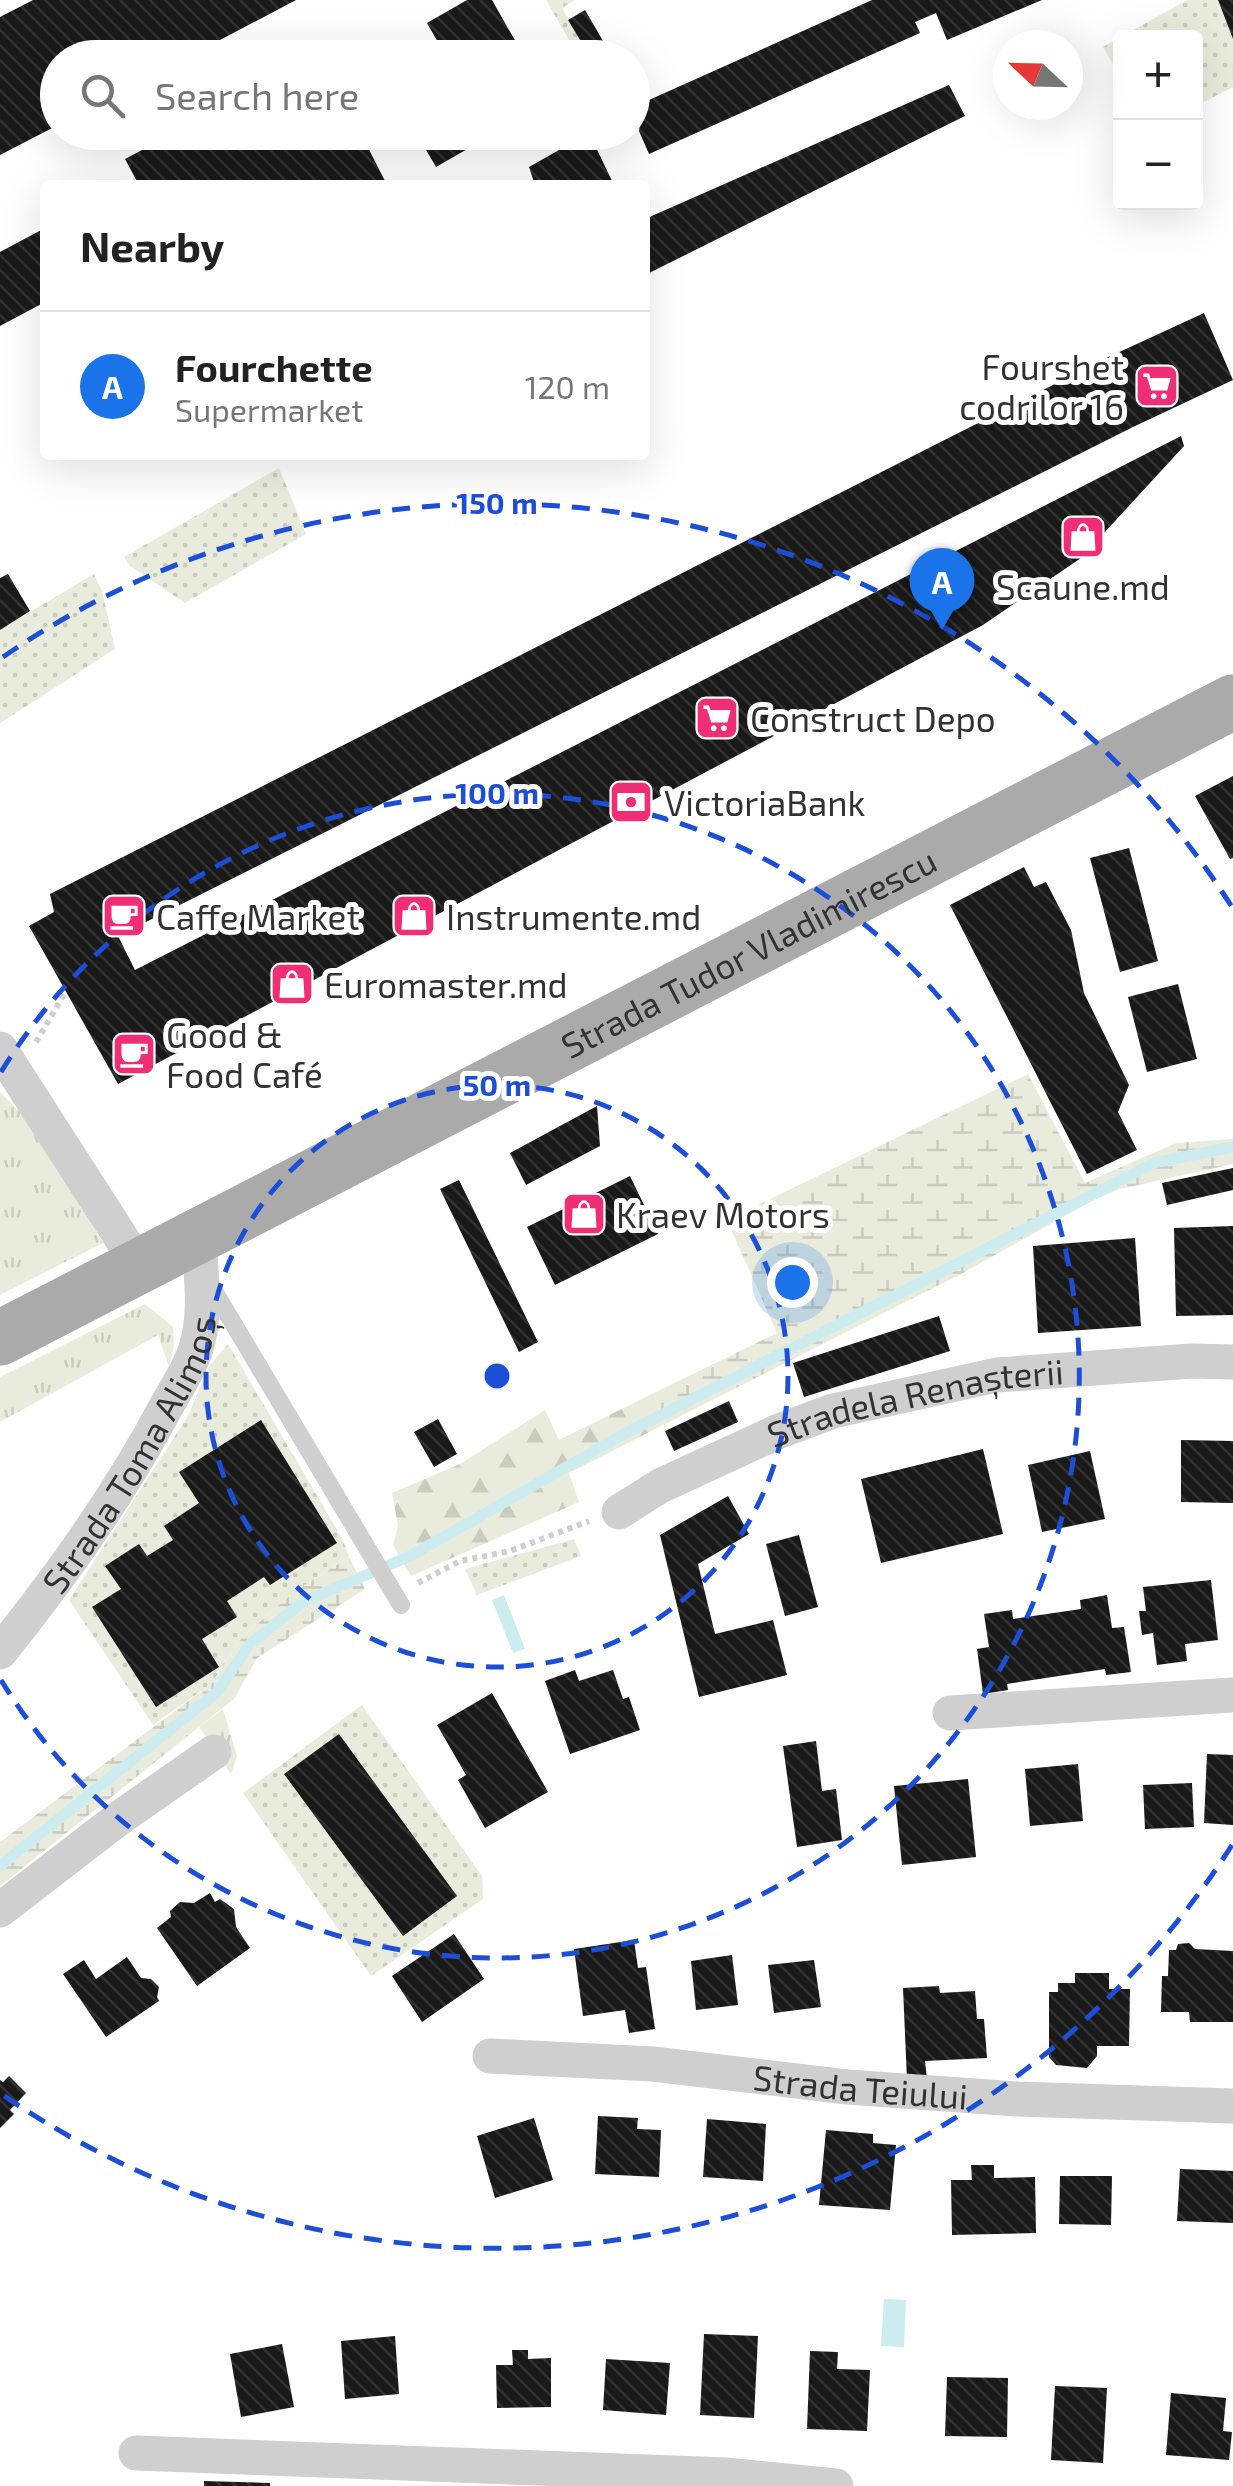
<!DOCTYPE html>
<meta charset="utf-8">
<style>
body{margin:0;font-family:"Exo 2",sans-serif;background:#f2f2f2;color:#222}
.controls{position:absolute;right:30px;top:30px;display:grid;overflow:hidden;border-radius:10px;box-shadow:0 10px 40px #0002}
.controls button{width:90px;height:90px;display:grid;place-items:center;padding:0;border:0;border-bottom:2px solid #e0e0e0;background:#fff;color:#222;font:50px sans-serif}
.compass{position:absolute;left:993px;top:30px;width:90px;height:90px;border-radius:50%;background:#fff;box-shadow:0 10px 40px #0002;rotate:292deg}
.you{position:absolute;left:792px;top:1282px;width:35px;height:35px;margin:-25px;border:8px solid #fff;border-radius:50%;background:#1a73e8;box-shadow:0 0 0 15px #1a73e833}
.badge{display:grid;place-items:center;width:65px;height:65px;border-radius:50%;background:#1a73e8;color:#fff;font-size:32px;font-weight:700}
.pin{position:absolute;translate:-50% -82px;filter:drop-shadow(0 2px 5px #0008)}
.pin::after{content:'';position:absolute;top:52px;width:35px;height:30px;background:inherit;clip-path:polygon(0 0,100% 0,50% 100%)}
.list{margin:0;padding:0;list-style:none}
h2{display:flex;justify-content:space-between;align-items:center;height:130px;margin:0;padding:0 40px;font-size:42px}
h2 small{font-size:32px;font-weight:400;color:#767676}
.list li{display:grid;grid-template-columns:65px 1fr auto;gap:30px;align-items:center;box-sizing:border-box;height:150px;padding:0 40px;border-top:2px solid #e0e0e0}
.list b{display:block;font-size:38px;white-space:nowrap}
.list p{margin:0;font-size:32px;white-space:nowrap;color:#767676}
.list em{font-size:32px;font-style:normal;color:#767676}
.icon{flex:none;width:55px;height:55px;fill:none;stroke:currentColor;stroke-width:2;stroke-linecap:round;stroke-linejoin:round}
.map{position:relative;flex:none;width:1233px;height:2486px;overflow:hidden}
.search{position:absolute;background:#fff;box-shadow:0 10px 40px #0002;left:40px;top:40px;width:610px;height:110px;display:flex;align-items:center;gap:25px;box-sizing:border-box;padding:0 35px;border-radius:55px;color:#767676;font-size:38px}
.panel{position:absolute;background:#fff;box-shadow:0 10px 40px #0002;left:40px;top:180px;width:610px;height:280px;border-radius:10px}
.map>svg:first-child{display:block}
.grass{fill:url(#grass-tufts)}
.forest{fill:url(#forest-firs)}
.wetland{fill:url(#wetland-marsh)}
.garden{fill:url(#garden-dots)}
.water{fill:#ccecef}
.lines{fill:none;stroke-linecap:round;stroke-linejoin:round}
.stream{stroke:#ccecef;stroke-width:11}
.building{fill:url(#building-back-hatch)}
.path{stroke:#cfcfcf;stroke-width:6;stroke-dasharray:5 5;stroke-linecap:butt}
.lane{stroke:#cfcfcf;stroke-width:18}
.street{stroke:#cfcfcf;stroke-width:35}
.primary{stroke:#aaa;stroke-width:55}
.ring{fill:none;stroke:#1d4ed8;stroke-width:5;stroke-dasharray:18 12}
.labels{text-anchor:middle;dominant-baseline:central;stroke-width:10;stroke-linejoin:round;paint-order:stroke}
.poi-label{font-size:35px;fill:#323232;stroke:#fff;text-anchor:start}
.street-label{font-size:35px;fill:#323232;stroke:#fff}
.centre{fill:#1d4ed8;stroke:#fff;stroke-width:5}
.ring-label{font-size:30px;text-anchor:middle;font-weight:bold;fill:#1d4ed8;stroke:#fff;stroke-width:10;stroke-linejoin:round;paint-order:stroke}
</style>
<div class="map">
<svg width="1233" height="2486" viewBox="0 0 1233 2486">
<defs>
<pattern id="grass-tufts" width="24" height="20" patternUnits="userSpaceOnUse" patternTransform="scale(2.5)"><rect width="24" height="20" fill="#e9ecdd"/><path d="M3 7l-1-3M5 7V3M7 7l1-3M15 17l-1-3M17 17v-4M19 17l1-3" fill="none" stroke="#c8cbbe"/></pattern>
<pattern id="forest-firs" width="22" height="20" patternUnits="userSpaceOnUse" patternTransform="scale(2.5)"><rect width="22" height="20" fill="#e9ecdd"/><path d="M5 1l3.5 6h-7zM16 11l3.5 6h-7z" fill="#c8cbbe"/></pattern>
<pattern id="wetland-marsh" width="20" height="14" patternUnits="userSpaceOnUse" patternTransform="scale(2.5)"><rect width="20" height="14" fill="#e9ecdd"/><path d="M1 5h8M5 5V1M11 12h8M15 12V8" fill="none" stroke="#c8cbbe"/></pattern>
<pattern id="garden-dots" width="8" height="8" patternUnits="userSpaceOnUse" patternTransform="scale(2.5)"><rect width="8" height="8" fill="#e9ecdd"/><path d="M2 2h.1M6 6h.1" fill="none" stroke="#c8cbbe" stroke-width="1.8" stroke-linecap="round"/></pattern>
<pattern id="building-back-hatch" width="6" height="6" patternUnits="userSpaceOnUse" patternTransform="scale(2.5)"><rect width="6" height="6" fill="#191919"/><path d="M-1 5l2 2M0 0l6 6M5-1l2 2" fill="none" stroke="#323232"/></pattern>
</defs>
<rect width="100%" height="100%" fill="#fff"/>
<path class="grass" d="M0,1092L31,1123L103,1243L0,1295Z
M145,1304L173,1327L174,1345L169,1367L158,1335L0,1422V1377Z
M223,1709L237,1756L231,1774L199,1727Z"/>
<path class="forest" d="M654,1393L665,1424L569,1473L579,1502L411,1576L393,1545L398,1525L392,1493L460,1464L545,1410L559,1440Z"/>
<path class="wetland" d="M1028,1074L1085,1183L1176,1143L1233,1139V1164L1120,1189L1092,1201L961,1274L665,1424L654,1393L777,1333L727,1220Z
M349,1557L365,1589L257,1658L234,1699L0,1886V1842L211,1684L242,1637L295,1591Z"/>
<path class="garden" d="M546,0H575L562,8L591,57H579Z
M1187,0H1218L1233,40V87L1196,106V38H1120V76L1103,47Z
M279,468L306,534L185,603L130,566L124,557Z
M94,574L102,591L115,649L0,723V630Z
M228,1344L343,1540L349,1557L295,1591L242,1637L211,1684L153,1725L69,1600L188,1416L209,1366Z
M574,1539L581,1556L477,1595L465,1569Z
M362,1705L482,1876L483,1899L371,1976L243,1793Z"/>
<path class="water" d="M504,1595L525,1649L513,1653L492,1600Z
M884,2299L906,2300L904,2347L881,2346Z"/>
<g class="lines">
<path class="stream" d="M0,1866L217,1692L250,1644L303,1602L410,1556L626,1433L1154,1163L1233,1147"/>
</g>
<path class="building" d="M33,0H296L186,58H58V125L0,155V17Z
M467,0H492L525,58H447L427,23Z
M872,0H1042L947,40L936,13L915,22L920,33L649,154L639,131L641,111L649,100Z
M1218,0H1233V39Z
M585,10L613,58H591L568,20Z
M949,85L965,116L645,275V219Z
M176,132H360L385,181L377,185H139L125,159Z
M425,132H497L436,167L418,136Z
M589,133L614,185H535L529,167Z
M45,228V302L0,326V252Z
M1204,313L1233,380L1133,427L118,936L135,970L1181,436L1184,446L1081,558L983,625L118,1084L29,926L54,912L50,894L1102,360Z
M8,574L30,611L0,630V578Z
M1233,776V858L1230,859L1195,796Z
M1129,848L1158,961L1120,972L1090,858Z
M1024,867L1034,887L1046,882L1071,930L1084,993L1129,1085L1118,1112L1137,1150L1087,1174L950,905Z
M1178,984L1197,1059L1147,1072L1128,997Z
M597,1106L600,1146L526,1185L510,1153Z
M1233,1168V1190L1167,1205L1162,1183Z
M630,1176L658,1234L555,1285L527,1227Z
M459,1180L538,1342L519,1352L440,1189Z
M1233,1226V1315L1176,1316L1174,1228Z
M1135,1238L1141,1326L1038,1333L1033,1246Z
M939,1316L950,1351L804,1397L793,1363Z
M729,1401L738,1422L674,1451L665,1431Z
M438,1419L457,1454L434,1467L414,1432Z
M261,1420L337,1543L270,1585L264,1577L227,1601L237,1617L202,1639L219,1667L156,1707L92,1607L121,1589L105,1566L139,1544L147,1556L173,1540L164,1526L199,1503L179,1472Z
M1181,1440L1233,1441V1503L1181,1502Z
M983,1449L1003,1534L881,1563L861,1479Z
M1090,1451L1105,1519L1042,1532L1028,1465Z
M728,1496L749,1534L698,1564L715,1634L773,1620L787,1675L699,1697L660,1535Z
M799,1535L818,1607L785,1616L766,1544Z
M1211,1580L1218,1640L1185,1644L1187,1661L1157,1665L1153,1633L1142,1635L1139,1611H1146L1143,1587Z
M1107,1595L1112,1628L1124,1627L1131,1672L1106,1675L1105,1669L1007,1684L1008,1690L983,1694L977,1649L989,1647L984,1614L1012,1610L1013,1619L1081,1609L1080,1600Z
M575,1670L579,1681L613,1670L623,1699L629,1697L640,1730L570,1754L545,1681Z
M492,1693L548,1792L485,1828L458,1780L466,1775L437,1725Z
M339,1734L457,1896L403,1936L284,1774Z
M816,1741L822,1791L836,1789L842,1840L797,1847L783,1746Z
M1207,1754L1233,1755V1825L1204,1823Z
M1078,1764L1083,1821L1030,1826L1025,1769Z
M968,1779L976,1857L902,1865L894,1786Z
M1192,1783L1194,1827L1145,1829L1143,1785Z
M210,1893L215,1902L220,1899L234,1909L236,1927L250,1948L197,1986L157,1928L171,1917L170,1911L180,1902L194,1903Z
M454,1934L484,1979L422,2022L392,1976Z
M634,1940L638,1968L646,1967L655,2029L629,2033L625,2010L583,2016L574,1949Z
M1189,1943L1195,1949L1233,1951V2022H1190L1189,2012H1161L1162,1976H1168L1169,1950H1176L1178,1944Z
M732,1955L738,2005L696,2010L691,1961Z
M127,1957L141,1978L151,1979L159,1987L157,1997L159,2001L106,2037L63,1974L84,1960L96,1979Z
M814,1960L821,2007L774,2013L768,1965Z
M1075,1973H1109V1989H1130L1129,2046H1097V2056L1087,2068L1056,2065L1049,2057V1992H1058V1983H1075Z
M939,1986L940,1993L975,1991L977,2019H984L987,2058L925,2061L927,2079L907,2080L903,1988Z
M9,2076L26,2093L10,2110L14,2114L0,2128V2080L3,2082Z
M598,2116L638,2118L637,2129L661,2130L659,2177L595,2174Z
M534,2118L553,2180L495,2198L477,2136Z
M707,2119L766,2124L763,2181L703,2177Z
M826,2130L873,2134V2143L896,2145L890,2210L819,2205Z
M971,2165H994V2178L1035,2177L1036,2233L952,2235L951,2180H972Z
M1180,2169L1233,2171V2223L1177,2221Z
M1060,2176H1112L1111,2225L1059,2224Z
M704,2334L758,2336L754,2418L700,2415Z
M395,2336L399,2394L345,2399L341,2341Z
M282,2344L294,2407L241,2417L230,2354Z
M512,2350H528V2359L551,2358V2407L497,2408L496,2365H513Z
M810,2351L838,2352L837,2369L870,2370L867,2431L807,2429Z
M606,2359L670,2363L666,2415L603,2410Z
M947,2377L1008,2378L1007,2437L945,2436Z
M1055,2386L1107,2388L1103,2463L1051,2460Z
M1171,2393L1226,2398L1223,2431L1232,2432L1229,2460L1166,2455Z
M204,2481L270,2483V2486H204Z"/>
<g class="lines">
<path class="path" d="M36,1042L66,991
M418,1583L460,1561L510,1551L589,1521"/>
<path class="lane" d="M208,1281L401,1605"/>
<g class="street">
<path d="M0,1049L140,1267"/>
<path id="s1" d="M619,1512L660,1486L777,1432L833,1411L997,1375L1192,1361L1233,1362"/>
<path id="s2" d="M0,1652C63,1574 120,1494 167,1405C179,1384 195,1360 199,1336C206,1304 200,1269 199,1237"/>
<path d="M950,1713L1233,1695"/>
<path d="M0,1910L118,1819L214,1752"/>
<path id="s3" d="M490,2056L653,2064L847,2087L1017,2099L1233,2106"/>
<path d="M136,2453L726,2475L836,2486"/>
</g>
<path class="primary" id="s4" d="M0,1338L1233,702"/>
</g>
<g class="ring">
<circle cx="497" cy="1376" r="291"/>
<path d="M1 1072A582 582 0 1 1 1 1680"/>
<path d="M1232 1845A872 872 0 0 1 3 2095M3 657A872 872 0 0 1 1232 907"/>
</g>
<defs>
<symbol id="supermarket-square" viewBox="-11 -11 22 22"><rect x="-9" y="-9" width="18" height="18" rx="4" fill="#ef2e75" stroke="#fff"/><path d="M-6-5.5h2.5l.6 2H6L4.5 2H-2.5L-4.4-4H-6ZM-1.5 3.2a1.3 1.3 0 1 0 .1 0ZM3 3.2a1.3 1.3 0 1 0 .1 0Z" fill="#fff"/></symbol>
<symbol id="shop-square" viewBox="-11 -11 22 22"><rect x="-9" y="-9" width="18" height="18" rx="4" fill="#ef2e75" stroke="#fff"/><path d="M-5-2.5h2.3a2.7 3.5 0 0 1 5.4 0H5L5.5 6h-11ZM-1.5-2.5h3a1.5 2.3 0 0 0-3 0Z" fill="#fff"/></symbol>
<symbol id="bank-square" viewBox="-11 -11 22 22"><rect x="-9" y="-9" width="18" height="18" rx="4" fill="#ef2e75" stroke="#fff"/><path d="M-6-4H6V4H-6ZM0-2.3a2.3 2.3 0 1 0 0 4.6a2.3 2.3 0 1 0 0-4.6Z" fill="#fff"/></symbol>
<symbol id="cafe-square" viewBox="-11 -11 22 22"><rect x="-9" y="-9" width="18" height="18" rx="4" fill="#ef2e75" stroke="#fff"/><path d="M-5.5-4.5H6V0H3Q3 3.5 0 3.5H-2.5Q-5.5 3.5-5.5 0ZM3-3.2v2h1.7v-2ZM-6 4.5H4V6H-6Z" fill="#fff"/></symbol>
</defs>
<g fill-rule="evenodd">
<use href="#supermarket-square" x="1132" y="361" width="50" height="50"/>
<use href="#shop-square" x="1058" y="512" width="50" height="50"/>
<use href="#supermarket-square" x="692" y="693" width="50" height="50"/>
<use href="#bank-square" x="606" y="777" width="50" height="50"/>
<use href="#cafe-square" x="99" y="891" width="50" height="50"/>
<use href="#shop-square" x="389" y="891" width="50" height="50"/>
<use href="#shop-square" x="267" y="959" width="50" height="50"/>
<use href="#cafe-square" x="109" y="1029" width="50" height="50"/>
<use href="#shop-square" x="559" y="1189" width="50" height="50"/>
</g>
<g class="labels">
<g class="poi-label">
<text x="1124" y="366" text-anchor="end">Fourshet<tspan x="1124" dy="40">codrilor 16</tspan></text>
<text x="1083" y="586" text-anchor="middle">Scaune.md</text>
<text x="750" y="718">Construct Depo</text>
<text x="664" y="802">VictoriaBank</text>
<text x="156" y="916">Caffe Market</text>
<text x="446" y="916">Instrumente.md</text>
<text x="324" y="984">Euromaster.md</text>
<text x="166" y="1034">Good &amp;<tspan x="166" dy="40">Food Café</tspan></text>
<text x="616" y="1214">Kraev Motors</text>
</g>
<g class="street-label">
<text stroke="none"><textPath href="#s4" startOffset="842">Strada Tudor Vladimirescu</textPath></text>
<text stroke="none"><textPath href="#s1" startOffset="320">Stradela Renașterii</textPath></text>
<text stroke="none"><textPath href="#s2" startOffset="238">Strada Toma Alimoș</textPath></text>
<text stroke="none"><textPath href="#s3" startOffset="372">Strada Teiului</textPath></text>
</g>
</g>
<circle cx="497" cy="1376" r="15" class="centre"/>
<g class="ring-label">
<text x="497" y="514">150 m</text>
<text x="497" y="804">100 m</text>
<text x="497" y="1096">50 m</text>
</g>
</svg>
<div class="controls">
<button>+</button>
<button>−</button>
</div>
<svg class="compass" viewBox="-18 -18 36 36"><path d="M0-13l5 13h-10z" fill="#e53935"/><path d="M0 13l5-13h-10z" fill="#767676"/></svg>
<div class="you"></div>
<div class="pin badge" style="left:942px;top:630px">A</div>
<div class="search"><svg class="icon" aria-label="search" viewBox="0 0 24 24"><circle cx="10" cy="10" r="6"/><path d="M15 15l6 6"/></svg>Search here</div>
<section class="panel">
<h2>Nearby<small></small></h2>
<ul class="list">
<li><span class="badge">A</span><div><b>Fourchette</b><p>Supermarket</p></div><em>120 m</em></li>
</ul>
</section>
</div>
